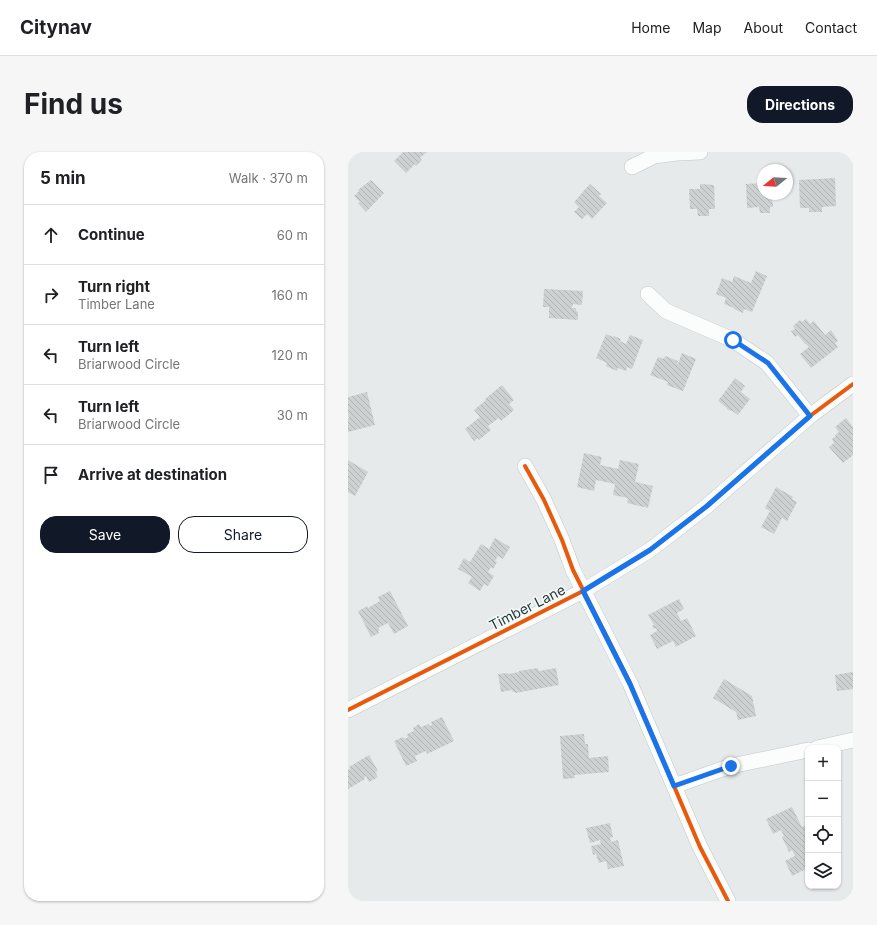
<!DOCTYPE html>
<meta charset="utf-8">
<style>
body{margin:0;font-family:Inter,sans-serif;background:#f6f6f6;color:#202124}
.controls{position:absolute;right:12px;bottom:12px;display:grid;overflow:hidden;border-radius:8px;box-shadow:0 1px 3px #0004}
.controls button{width:36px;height:36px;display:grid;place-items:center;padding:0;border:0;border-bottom:1px solid #e0e0e0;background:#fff;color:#202124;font:20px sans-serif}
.compass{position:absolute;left:409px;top:12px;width:36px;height:36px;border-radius:50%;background:#fff;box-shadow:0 1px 3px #0004;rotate:252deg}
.stop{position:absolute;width:12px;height:12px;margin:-9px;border:3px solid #1a73e8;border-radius:50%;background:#fff}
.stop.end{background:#1a73e8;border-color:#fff;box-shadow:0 1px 4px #0008}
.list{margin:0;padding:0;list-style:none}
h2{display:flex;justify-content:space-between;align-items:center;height:52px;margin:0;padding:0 16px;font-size:17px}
h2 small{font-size:13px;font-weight:400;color:#757577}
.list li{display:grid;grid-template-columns:26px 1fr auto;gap:12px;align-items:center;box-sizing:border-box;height:60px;padding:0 16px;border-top:1px solid #e0e0e0}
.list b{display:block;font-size:15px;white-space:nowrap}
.list p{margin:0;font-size:13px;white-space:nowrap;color:#757577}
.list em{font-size:13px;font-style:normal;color:#757577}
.actions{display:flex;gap:8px;padding:12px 16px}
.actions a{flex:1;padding:9px 0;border:1px solid #111827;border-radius:16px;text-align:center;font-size:14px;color:#111827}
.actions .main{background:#111827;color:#fff}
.icon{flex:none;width:22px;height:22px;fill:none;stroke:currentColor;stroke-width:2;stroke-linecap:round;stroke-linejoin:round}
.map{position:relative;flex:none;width:505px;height:749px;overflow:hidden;border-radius:16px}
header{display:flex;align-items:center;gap:24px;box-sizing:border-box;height:56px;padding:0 20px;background:#fff;border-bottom:1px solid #e0e0e0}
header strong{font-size:19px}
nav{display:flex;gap:22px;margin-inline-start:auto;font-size:14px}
.intro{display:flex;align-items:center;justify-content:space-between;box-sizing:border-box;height:96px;padding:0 24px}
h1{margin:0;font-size:28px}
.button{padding:10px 18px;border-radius:16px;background:#111827;color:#fff;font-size:14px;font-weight:700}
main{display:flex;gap:24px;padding:0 24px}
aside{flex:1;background:#fff;border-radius:16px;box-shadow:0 1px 3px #0004}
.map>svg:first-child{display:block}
.building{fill:url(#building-back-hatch)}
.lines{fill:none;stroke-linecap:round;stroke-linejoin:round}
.minor-casing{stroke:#c3c7c7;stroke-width:16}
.minor{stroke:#fbfcfc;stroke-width:15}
.cycleway-casing{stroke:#f4f9f8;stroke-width:6}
.cycleway{stroke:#e8590c;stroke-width:4}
.route{stroke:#1a73e8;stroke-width:5}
.labels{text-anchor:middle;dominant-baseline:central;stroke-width:3;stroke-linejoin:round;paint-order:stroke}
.street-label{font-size:14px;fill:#253a3c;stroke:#f4f9f8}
</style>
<header>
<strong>Citynav</strong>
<nav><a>Home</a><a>Map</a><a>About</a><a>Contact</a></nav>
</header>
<div class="intro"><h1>Find us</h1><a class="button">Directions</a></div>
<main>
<aside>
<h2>5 min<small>Walk · 370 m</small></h2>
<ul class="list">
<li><svg class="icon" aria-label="ahead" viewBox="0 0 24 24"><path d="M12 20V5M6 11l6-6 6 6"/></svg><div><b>Continue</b></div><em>60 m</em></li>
<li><svg class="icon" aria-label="right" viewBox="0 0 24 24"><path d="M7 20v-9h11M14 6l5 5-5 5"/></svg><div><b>Turn right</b><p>Timber Lane</p></div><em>160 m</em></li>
<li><svg class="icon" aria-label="left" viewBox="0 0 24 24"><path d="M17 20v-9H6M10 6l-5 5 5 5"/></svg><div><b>Turn left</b><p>Briarwood Circle</p></div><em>120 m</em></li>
<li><svg class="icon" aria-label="left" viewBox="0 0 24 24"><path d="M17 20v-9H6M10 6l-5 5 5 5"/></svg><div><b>Turn left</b><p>Briarwood Circle</p></div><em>30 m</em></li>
<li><svg class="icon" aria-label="arrive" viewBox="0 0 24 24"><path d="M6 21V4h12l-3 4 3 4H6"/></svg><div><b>Arrive at destination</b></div></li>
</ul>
<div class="actions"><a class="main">Save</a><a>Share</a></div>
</aside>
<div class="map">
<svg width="505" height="749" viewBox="0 0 505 749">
<defs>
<pattern id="building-back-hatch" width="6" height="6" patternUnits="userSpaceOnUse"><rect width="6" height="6" fill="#cdd1d1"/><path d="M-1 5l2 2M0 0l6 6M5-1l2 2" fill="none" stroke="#b0b4b4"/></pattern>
</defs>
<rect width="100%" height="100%" fill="#e6eaea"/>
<path class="building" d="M55,0H79L72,6L74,8L68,14L67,12L58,21L46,9Z
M487,26L488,54L474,55V60H461V56H452L451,28Z
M23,28L36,41L18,60L10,51L12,50L6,44L11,39L10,38Z
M415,31V42H424L425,55H422V61H412L411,55L399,56L398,32Z
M242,32L253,42L251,44L259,51L244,67L239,62L234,67L226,60L231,55L226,50Z
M352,32L366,33L367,57H361V64H350L349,57H342L341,37H352Z
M408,119L419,124L404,160L396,157L395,161L386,157V156L376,152L378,146L368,142L374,126L384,130L386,124L403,131Z
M196,137L235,139L234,153L225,152L224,156H228V159L230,160V168L201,166V155H195Z
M458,167L462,172L466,169L477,183L483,178L490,189L487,191L490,195L463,216L452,202L461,195L458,192H457L450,183L447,185L443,179L447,177L445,174L452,168L454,170Z
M258,182L265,185L266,184L273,187L272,189L278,192L282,183L295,188L284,217L279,215L278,219L270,216L269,219L258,214L259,211L248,206Z
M334,201L348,207L335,239L319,233L320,230L302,223L310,205L316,207L317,204L330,209L329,212H330Z
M387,226L397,234L393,240L402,247L390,263L383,258L382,259L379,257V256L370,249Z
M154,233L166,248L161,252L166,258L153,269L151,266L140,274L143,278L131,288L130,286L126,289L117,277L132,265L126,258L138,248L137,247Z
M19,240L27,273L0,280V266H1L0,262V245Z
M498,266L505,275V303L495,311L481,295L486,291L484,287L488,284L487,283L491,280L487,275Z
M236,301L254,305L252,313L270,317L272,308L291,312L287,330L305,334L300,356L279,351L280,346L265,343L267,332L248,328L246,339L229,335Z
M0,308L20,320L7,344L0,340Z
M428,335L445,345L444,347L449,350L439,369L434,366L426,382L413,375L422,359L417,356Z
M147,386L162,395L155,407L150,404L147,409L149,410L145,417L143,415L140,420L146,424L140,434L136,432L132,439L120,431L124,425L110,417L116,406L122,410L133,392L141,397Z
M42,439L60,474L46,482L40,471L30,476L32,478L30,479L31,481L23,485L10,459L20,454V456L32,449L30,445Z
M331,447L336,457L329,461L333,469L339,466L348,484L328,495L325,489L309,497L302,483L309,479L308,476L306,477L304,474L306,473L300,463Z
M190,516L191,519L208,516L211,533L167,541V540H165L164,538L153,540L150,522L160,521V522L171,520V519Z
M505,520V537L489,539L487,523Z
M376,527L404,544L408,564L390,568L388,560L365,546Z
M94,565L106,589L79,602L78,599L67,604L69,609L58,614L46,589L55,585L57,587L60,585L59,582L66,579L65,576L71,572L73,575L80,572L82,574L84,573L83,570Z
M236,582L237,592H240L241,606L260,604L261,620L226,623L227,626L215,627L212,584Z
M21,603L30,619L27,620L30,625L21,630L18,624L16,626L17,627L0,637V618L2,617L1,615Z
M444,655L454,675L458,673L460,677V716L444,724L437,709L447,704L444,698L441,700L434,685L436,684L433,678L425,682L418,667Z
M262,671L265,685L262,686L263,690L270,688L276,714L260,717L258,709L251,711L248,702L245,703L243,694L253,692L252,688L242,691L238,676Z"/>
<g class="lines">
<defs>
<path id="minor" d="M284,15L306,4L329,1L352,0
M300,142L318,159L385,188L419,211L462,264
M177,314L196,348L214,388L225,418L282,531L352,695L380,749
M0,558L235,439L302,398L359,354L462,264L505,232
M469,596L505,588
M326,634L383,614L460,598"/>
</defs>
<use href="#minor" class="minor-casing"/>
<use href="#minor" class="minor"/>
<defs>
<path id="cycleway" d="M177,314L196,348L214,388L225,418L282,531L352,695L380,749
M0,558L235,439L302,398L359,354L462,264L505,232"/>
</defs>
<use href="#cycleway" class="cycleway-casing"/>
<use href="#cycleway" class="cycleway"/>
</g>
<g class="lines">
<path class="route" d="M383,614L326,634L282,532L235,439L302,398L359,354L462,264L420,211L385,188"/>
</g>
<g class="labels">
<g class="street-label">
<text transform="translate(179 455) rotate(-27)">Timber Lane</text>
</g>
</g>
</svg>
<div class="controls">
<button>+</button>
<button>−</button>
<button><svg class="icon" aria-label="locate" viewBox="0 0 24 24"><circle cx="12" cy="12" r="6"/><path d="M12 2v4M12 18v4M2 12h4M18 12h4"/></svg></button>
<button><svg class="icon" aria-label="layers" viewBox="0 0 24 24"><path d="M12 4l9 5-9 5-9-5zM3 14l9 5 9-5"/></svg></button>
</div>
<svg class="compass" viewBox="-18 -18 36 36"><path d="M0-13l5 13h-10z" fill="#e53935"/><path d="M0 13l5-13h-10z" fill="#757577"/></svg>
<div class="stop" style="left:385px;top:188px"></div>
<div class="stop end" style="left:383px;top:614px"></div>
</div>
</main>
